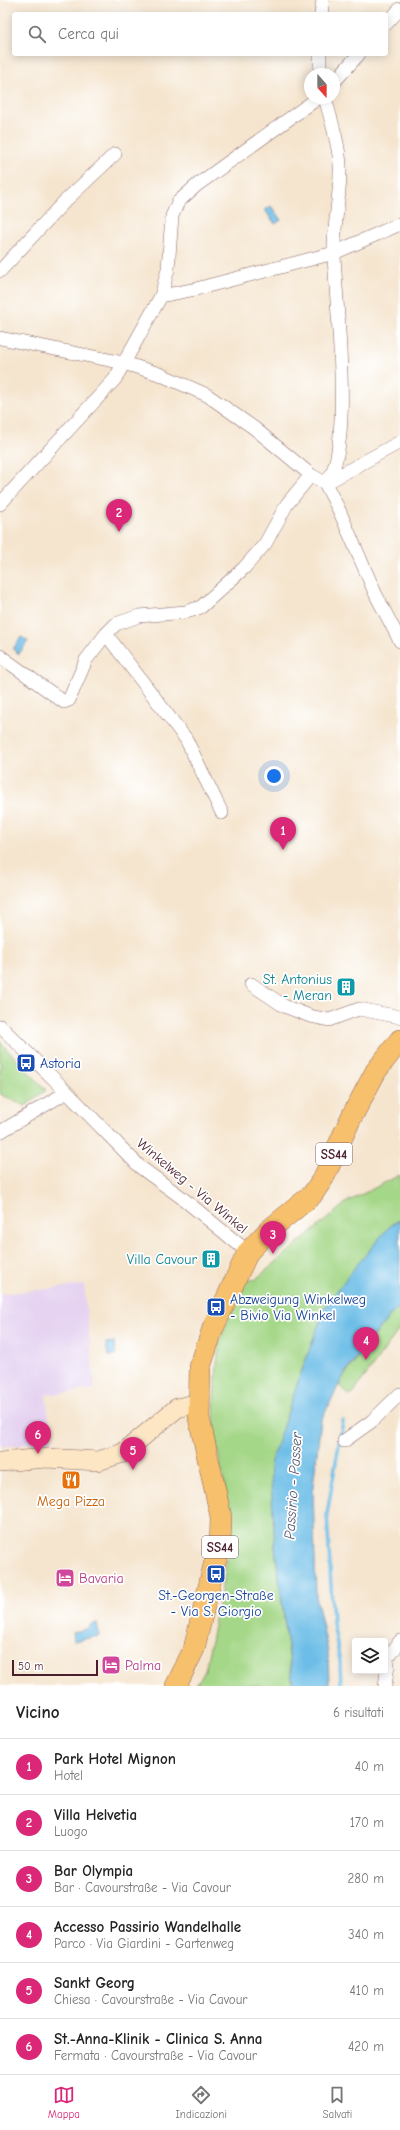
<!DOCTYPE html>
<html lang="it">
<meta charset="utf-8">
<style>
body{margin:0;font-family:"Comic Neue",sans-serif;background:#f2f2f2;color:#222}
.controls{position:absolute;right:12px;bottom:12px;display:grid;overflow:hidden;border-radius:4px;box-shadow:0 2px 10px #0003}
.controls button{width:36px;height:36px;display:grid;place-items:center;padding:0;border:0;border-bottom:1px solid #e0e0e0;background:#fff;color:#222;font:20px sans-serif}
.compass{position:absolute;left:304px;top:68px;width:36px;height:36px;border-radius:50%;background:#fff;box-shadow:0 2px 10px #0003;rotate:159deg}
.scale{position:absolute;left:12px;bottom:10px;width:86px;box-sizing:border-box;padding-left:4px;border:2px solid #4a1f2b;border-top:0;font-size:11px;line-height:14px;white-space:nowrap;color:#4a1f2b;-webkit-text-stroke:3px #fff;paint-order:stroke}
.you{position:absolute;left:274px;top:776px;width:14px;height:14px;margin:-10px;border:3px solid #fff;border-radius:50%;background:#1a73e8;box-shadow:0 0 0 6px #1a73e833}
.badge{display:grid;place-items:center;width:26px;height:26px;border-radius:50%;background:#db2777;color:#fff;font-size:13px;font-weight:700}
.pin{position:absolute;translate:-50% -33px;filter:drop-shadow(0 1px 2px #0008)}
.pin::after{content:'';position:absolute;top:21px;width:14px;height:12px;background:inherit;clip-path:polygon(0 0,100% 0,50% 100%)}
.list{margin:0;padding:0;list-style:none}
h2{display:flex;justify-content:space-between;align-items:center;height:52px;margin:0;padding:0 16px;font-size:17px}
h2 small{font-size:13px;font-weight:400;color:#767676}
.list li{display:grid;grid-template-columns:26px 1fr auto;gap:12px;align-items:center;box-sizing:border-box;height:56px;padding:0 16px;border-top:1px solid #e0e0e0}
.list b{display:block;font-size:15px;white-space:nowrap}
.list p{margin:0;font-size:13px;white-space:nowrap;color:#767676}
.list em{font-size:13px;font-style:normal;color:#767676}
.icon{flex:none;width:22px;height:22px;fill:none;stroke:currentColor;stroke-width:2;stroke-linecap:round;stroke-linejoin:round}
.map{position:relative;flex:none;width:400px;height:1686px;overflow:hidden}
.search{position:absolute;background:#fff;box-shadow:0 2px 10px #0003;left:12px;right:12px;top:12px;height:44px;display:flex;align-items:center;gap:10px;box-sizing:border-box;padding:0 14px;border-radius:4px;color:#767676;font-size:15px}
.sheet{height:388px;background:#fff}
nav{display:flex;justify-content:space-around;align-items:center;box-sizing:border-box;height:56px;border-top:1px solid #e0e0e0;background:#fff;font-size:11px;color:#767676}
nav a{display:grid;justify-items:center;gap:2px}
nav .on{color:#db2777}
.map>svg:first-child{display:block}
.built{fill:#e5d3f1}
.green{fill:#a4d787;stroke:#777b59}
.water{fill:#6cbde7;stroke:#5b6e89}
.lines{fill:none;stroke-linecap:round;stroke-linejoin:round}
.stream{stroke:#6cbde7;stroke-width:3.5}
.street-casing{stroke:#866464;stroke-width:14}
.secondary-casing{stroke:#866464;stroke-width:20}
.primary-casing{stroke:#866464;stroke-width:22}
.street{stroke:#fff;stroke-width:13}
.secondary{stroke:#fce6c4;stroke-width:19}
.primary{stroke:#f7c06c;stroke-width:21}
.labels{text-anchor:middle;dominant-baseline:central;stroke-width:3.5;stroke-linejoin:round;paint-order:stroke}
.shield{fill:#fff;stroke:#80626b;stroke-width:1}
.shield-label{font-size:13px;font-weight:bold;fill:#4a1f2b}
.culture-label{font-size:14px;fill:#0d838f;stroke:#fff;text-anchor:end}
.transit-label{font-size:14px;fill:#164399;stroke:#fff;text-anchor:start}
.street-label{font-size:14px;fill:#4a1f2b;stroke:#fff}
.food-label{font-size:14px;fill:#c56008;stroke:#fff}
.hotel-label{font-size:14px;fill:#b23c85;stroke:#fff;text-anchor:start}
.water-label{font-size:15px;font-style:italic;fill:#56566d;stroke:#fff}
</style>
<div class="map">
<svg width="400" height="1686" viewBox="0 0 400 1686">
<rect width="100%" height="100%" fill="#fff"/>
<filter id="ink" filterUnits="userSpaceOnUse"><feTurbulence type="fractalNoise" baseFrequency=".025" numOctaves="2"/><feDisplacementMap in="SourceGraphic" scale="8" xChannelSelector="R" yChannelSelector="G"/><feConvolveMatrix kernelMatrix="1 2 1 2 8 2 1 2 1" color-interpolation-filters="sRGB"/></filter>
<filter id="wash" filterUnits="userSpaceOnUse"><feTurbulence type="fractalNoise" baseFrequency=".012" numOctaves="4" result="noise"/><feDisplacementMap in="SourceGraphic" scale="16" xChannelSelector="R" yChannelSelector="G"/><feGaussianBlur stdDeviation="0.9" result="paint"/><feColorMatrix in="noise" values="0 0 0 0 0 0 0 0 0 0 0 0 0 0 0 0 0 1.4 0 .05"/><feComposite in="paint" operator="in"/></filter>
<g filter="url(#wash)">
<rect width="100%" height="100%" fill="#f5e5cf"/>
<path class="built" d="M84,1285L95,1389L46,1395L52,1441L2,1447L0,1443V1294Z"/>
<path class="green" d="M0,1042L46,1090L25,1106L0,1094Z
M400,1175V1219L388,1228L275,1547L293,1686H195L205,1671L226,1566L232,1525L215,1437L214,1400L219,1342L245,1278L255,1280L347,1202Z
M400,1307V1328L353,1393L348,1395L338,1384L390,1315Z"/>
<path class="water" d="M271,206L281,220L275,224L265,210Z
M21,637L28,641L19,654L13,649Z
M400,1219V1307L390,1315L345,1373L321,1420L313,1486L316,1596L328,1652L329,1686H293L275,1547L270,1464L300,1376L325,1307L351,1272L388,1228Z
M114,1342L116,1355L108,1356L106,1343Z
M97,1623L99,1636L74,1641L73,1632L90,1628V1625Z"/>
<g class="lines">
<path class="stream" d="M341,1686L340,1661L333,1623L327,1514L343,1421"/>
</g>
</g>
<g filter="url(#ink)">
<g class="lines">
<defs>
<path id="street" d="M321,14L323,0
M386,24L400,9
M320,54V74
M334,82L359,54
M325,98C331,120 339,143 340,166C341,195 333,225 334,254C335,296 355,457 325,483
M0,271L63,203L115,154
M161,296L196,289L334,253L400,224
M0,338L124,363L159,374L207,395L254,428L311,475L325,483L339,510L376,595L400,641
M326,483L400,442
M0,504L115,379L161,296L168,269L172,216L178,202L197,185L318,98
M0,656L64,702L69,700L86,660L106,634
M222,813L186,739L106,634L116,624L139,616L186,612L201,607L244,568L265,544L287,504L311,475
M251,984L284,1006L310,1016L329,1020L359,1009L400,1017
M0,1026L58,1083L140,1167L181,1197L248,1252
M0,1132L67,1092
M344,1441L372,1421L400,1394
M391,1654L400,1641
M385,1686L388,1664"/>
<path id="secondary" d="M0,1462L46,1458L98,1461L123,1453L177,1408L199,1403"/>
<path id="primary" d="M176,1686L194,1649L214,1565L220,1548L221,1517L199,1418L200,1367L213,1328L248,1252L268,1231L312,1195L324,1177L351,1118L376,1071L400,1040"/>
</defs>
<use href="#street" class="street-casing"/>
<use href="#secondary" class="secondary-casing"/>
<use href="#primary" class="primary-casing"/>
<use href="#street" class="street"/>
<use href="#secondary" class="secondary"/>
<use href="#primary" class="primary"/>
</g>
</g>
<defs>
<symbol id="building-square" viewBox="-11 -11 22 22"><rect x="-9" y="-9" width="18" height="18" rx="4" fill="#0f9aa8" stroke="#fff"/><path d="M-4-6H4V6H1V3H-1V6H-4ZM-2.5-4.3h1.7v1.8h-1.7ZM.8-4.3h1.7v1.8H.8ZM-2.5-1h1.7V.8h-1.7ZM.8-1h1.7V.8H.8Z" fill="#fff"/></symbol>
<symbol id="bus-square" viewBox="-11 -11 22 22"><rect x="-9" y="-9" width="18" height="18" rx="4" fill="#1a4fb4" stroke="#fff"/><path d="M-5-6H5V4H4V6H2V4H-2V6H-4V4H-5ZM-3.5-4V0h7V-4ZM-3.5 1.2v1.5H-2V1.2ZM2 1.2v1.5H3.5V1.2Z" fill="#fff"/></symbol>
<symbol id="restaurant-square" viewBox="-11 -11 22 22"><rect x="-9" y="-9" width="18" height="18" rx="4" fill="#e8710a" stroke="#fff"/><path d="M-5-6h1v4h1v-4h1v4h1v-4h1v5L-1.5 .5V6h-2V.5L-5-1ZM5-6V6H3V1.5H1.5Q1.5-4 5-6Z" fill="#fff"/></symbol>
<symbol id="hotel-square" viewBox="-11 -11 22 22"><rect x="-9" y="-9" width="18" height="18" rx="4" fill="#d1479c" stroke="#fff"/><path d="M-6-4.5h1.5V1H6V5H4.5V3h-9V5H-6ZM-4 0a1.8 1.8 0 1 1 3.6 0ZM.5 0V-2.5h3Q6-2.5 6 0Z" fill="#fff"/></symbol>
</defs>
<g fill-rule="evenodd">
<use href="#building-square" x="335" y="976" width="22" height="22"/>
<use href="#bus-square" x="15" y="1052" width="22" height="22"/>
<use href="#building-square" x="200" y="1248" width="22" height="22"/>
<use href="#bus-square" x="205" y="1296" width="22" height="22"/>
<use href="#restaurant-square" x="60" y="1469" width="22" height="22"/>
<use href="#bus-square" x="205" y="1563" width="22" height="22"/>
<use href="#hotel-square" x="54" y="1567" width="22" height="22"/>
<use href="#hotel-square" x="100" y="1654" width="22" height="22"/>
</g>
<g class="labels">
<g class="shield">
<rect x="316" y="1143" width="36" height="22" rx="3"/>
<rect x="202" y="1536" width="36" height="22" rx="3"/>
</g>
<g class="shield-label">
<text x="334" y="1154">SS44</text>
<text x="220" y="1547">SS44</text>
</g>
<g class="culture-label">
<text x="332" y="979">St. Antonius<tspan x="332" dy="16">- Meran</tspan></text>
<text x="197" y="1259">Villa Cavour</text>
</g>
<g class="transit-label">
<text x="40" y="1063">Astoria</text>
<text x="230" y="1299">Abzweigung Winkelweg<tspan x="230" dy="16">- Bivio Via Winkel</tspan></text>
<text x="216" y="1595" text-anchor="middle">St.-Georgen-Straße<tspan x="216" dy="16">- Via S. Giorgio</tspan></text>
</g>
<g class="street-label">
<text transform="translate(192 1186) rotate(40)">Winkelweg - Via Winkel</text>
</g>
<g class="food-label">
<text x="71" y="1501">Mega Pizza</text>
</g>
<g class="hotel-label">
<text x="79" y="1578">Bavaria</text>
<text x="125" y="1665">Palma</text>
</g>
<g class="water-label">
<text transform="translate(293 1486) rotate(-86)">Passirio - Passer</text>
</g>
</g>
</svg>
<div class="controls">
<button><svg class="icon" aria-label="layers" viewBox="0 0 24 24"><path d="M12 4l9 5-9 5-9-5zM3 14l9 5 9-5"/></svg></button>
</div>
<svg class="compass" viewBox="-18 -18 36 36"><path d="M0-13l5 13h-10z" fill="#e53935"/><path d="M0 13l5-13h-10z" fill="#767676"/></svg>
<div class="scale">50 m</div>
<div class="you"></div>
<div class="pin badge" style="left:283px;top:850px">1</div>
<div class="pin badge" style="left:119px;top:532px">2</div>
<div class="pin badge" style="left:273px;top:1254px">3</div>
<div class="pin badge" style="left:366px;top:1360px">4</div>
<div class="pin badge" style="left:133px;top:1470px">5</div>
<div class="pin badge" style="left:38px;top:1454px">6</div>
<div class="search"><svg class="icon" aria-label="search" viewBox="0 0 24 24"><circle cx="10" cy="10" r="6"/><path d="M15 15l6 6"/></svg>Cerca qui</div>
</div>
<section class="sheet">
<h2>Vicino<small>6 risultati</small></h2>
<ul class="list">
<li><span class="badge">1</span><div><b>Park Hotel Mignon</b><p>Hotel</p></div><em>40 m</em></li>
<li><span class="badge">2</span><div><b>Villa Helvetia</b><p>Luogo</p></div><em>170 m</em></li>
<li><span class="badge">3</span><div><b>Bar Olympia</b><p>Bar · Cavourstraße - Via Cavour</p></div><em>280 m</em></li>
<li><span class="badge">4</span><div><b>Accesso Passirio Wandelhalle</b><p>Parco · Via Giardini - Gartenweg</p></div><em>340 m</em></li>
<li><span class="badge">5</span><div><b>Sankt Georg</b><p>Chiesa · Cavourstraße - Via Cavour</p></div><em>410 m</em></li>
<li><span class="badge">6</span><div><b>St.-Anna-Klinik - Clinica S. Anna</b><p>Fermata · Cavourstraße - Via Cavour</p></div><em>420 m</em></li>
</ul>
</section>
<nav>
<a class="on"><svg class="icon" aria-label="map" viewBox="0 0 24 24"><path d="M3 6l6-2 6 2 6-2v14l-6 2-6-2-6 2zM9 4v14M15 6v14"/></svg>Mappa</a>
<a><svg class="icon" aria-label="directions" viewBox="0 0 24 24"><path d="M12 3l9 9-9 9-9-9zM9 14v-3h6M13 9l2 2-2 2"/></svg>Indicazioni</a>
<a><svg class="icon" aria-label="saved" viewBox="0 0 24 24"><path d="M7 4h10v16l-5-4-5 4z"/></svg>Salvati</a>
</nav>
